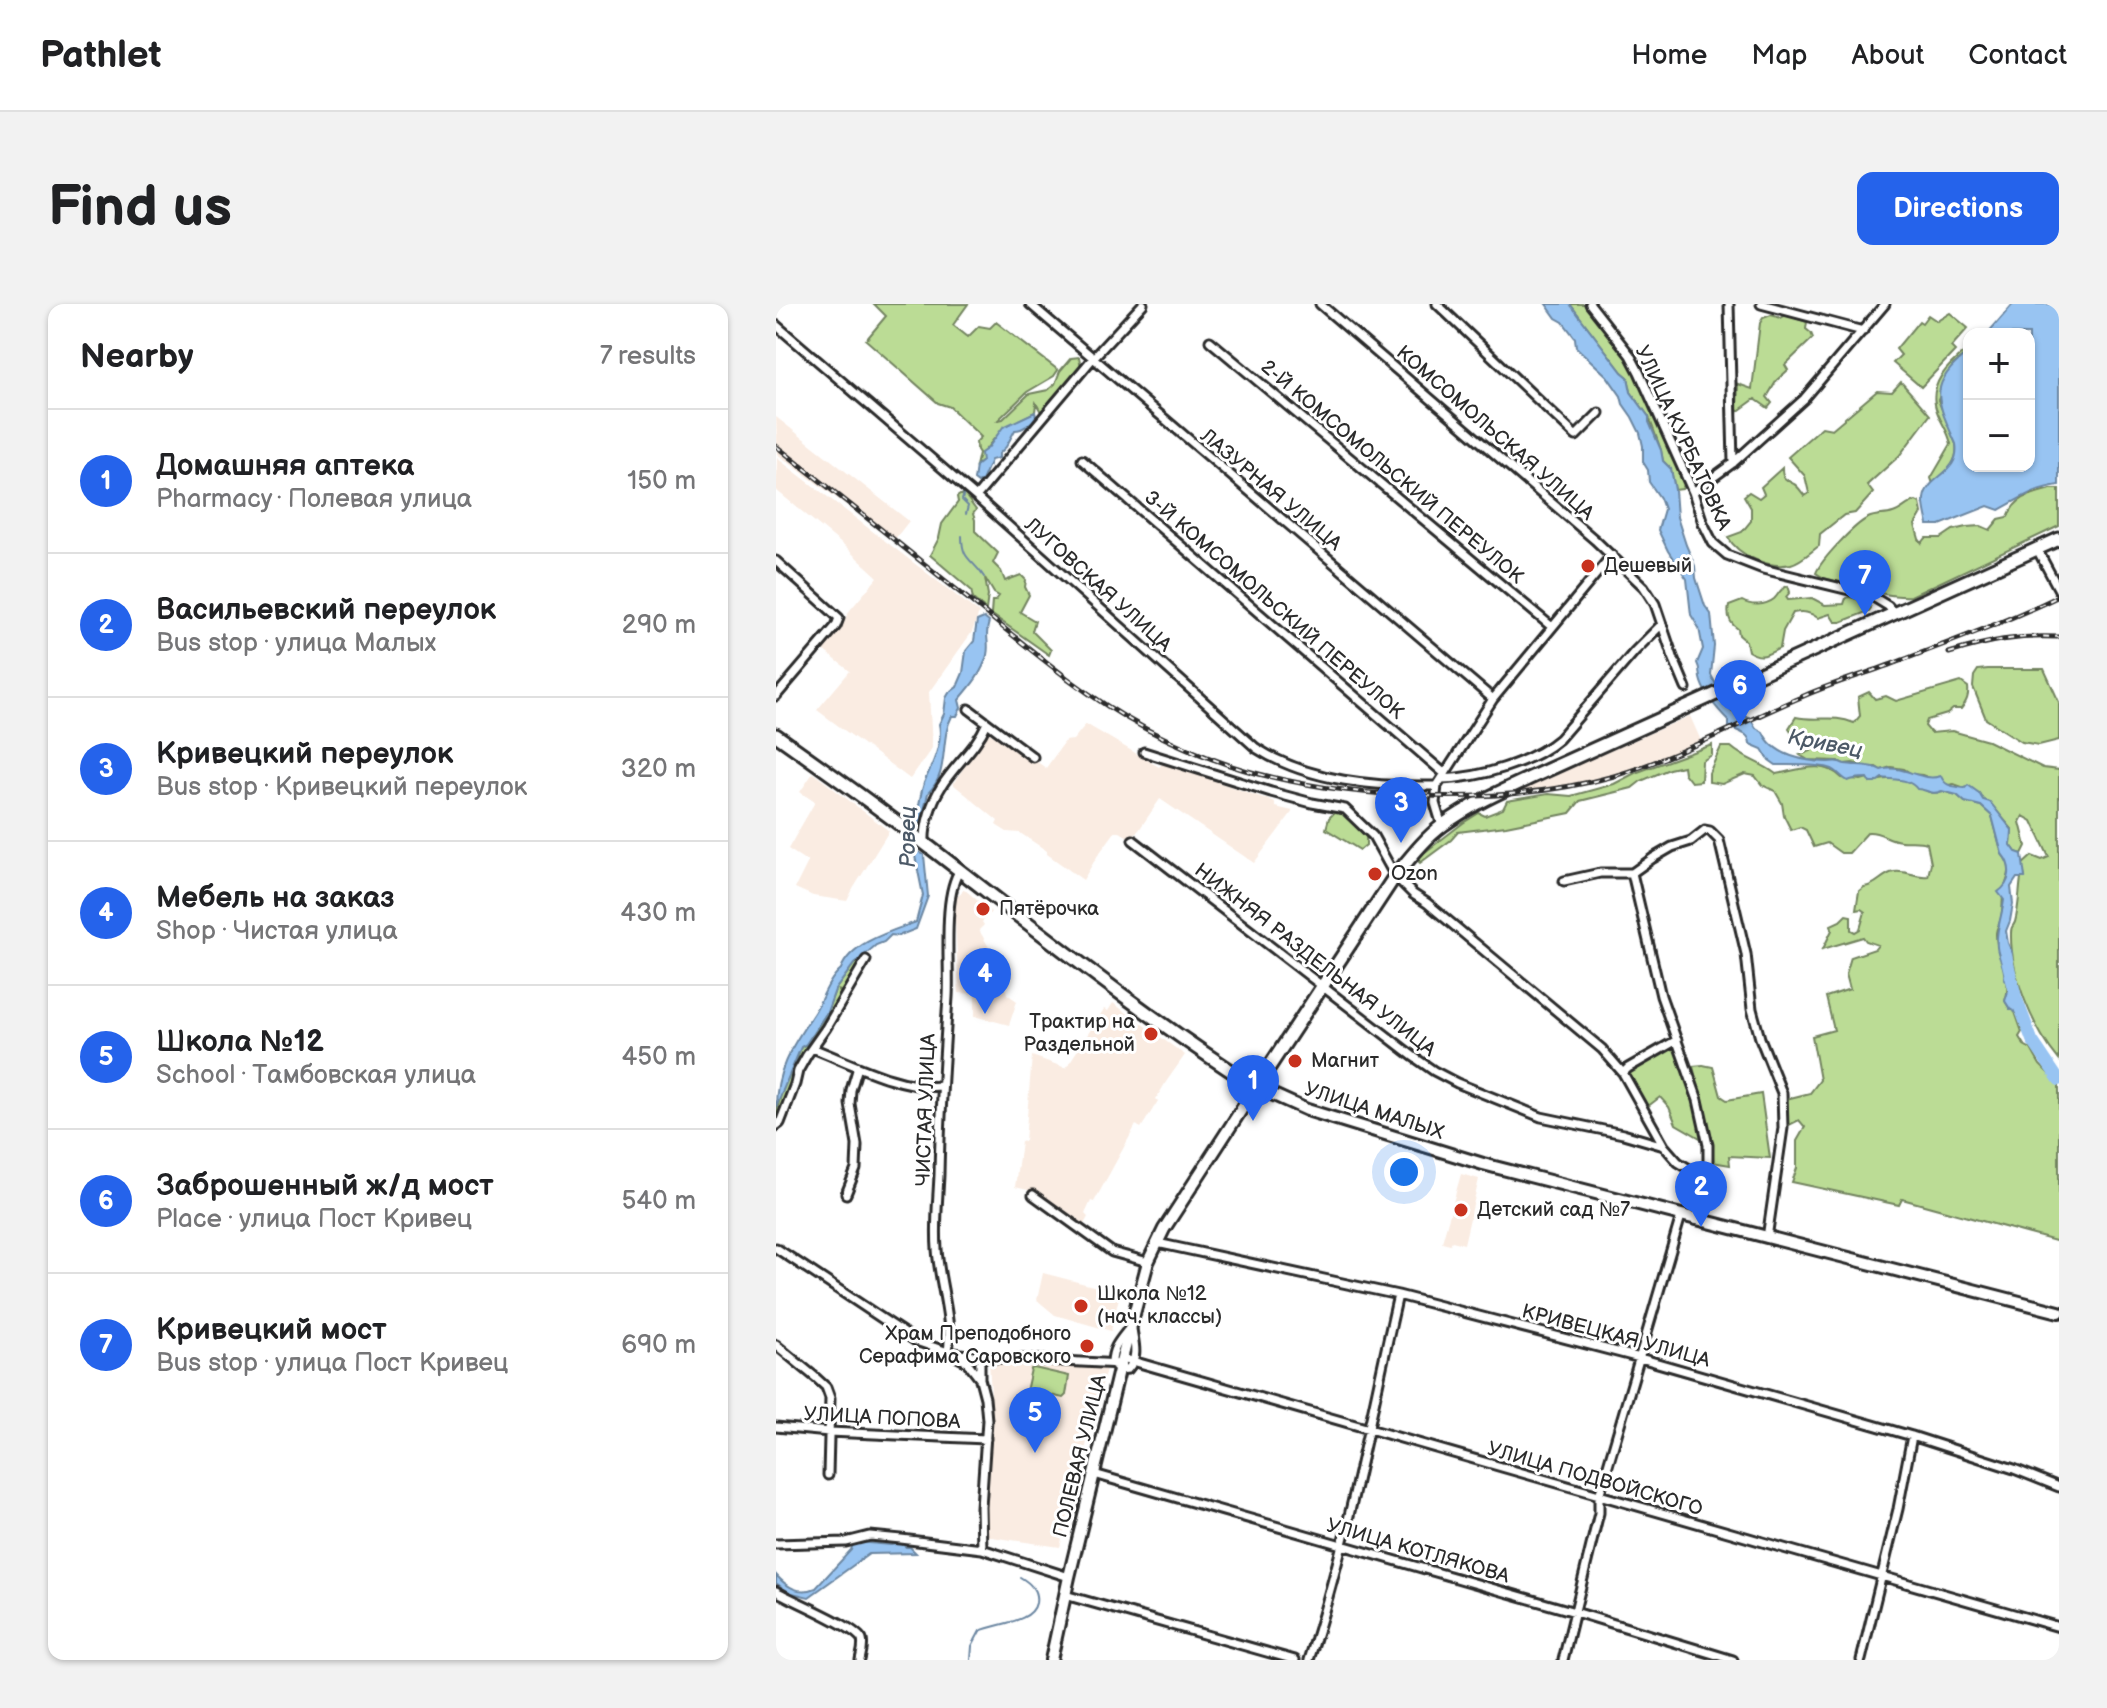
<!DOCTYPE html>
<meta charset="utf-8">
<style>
body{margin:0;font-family:"Balsamiq Sans",sans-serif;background:#f2f2f2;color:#202124}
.controls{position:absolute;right:24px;top:24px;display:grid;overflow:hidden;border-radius:16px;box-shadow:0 2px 6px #0004}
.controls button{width:72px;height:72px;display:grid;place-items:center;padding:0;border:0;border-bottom:2px solid #e0e0e0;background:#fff;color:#202124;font:40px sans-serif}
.you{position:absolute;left:628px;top:868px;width:28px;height:28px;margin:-20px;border:6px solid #fff;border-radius:50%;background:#1a73e8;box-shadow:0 0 0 12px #1a73e833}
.badge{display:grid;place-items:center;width:52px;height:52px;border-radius:50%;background:#2563eb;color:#fff;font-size:26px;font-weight:700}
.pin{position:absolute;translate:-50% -66px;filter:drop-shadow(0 2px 4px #0008)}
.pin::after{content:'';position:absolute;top:42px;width:28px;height:24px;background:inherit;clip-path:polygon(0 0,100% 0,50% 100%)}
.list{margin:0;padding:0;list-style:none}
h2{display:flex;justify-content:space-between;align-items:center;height:104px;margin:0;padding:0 32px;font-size:34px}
h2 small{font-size:26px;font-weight:400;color:#757577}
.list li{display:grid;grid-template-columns:52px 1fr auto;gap:24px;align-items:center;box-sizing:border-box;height:144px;padding:0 32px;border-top:2px solid #e0e0e0}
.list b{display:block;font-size:30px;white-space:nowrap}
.list p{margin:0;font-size:26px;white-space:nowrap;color:#757577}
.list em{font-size:26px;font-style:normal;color:#757577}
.map{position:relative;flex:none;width:1283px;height:1356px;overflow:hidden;border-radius:16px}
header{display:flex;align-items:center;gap:48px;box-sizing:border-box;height:112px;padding:0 40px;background:#fff;border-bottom:2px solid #e0e0e0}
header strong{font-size:38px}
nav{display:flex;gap:44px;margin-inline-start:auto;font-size:28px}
.intro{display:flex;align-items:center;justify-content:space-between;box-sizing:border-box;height:192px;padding:0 48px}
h1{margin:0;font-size:56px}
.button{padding:20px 36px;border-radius:16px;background:#2563eb;color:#fff;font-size:28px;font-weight:700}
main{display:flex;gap:48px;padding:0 48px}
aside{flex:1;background:#fff;border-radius:16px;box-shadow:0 2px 6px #0004}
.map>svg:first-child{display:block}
.built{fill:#faece2}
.green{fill:#bbdc95;stroke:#738460;stroke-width:2}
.water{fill:#98c4f2;stroke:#6c87a2;stroke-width:2}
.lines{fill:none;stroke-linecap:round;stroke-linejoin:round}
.stream{stroke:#6c87a2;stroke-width:2}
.river{stroke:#98c4f2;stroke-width:12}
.street-casing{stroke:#2b2b2b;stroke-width:13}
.secondary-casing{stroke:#2b2b2b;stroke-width:16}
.primary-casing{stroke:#2b2b2b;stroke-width:17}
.street{stroke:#fff;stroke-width:7}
.secondary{stroke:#fff;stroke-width:10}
.primary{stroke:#fff;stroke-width:11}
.rail-casing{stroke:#2b2b2b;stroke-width:5}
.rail{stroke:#fff;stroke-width:2;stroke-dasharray:6;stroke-linecap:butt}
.poi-dot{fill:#c8321e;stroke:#fff;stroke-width:3}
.labels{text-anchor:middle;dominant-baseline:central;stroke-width:6;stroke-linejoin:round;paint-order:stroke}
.street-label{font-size:20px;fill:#2b2b2b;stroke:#fff}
.poi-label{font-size:20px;fill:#2b2b2b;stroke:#fff;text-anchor:start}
.water-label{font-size:22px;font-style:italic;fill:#4c5967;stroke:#fff}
</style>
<header>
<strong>Pathlet</strong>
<nav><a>Home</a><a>Map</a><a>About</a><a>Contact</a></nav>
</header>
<div class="intro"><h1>Find us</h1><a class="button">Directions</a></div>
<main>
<aside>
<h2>Nearby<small>7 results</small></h2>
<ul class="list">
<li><span class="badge">1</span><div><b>Домашняя аптека</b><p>Pharmacy · Полевая улица</p></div><em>150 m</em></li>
<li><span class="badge">2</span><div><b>Васильевский переулок</b><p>Bus stop · улица Малых</p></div><em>290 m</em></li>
<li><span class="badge">3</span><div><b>Кривецкий переулок</b><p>Bus stop · Кривецкий переулок</p></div><em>320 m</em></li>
<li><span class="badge">4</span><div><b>Мебель на заказ</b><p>Shop · Чистая улица</p></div><em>430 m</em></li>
<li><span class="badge">5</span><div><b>Школа №12</b><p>School · Тамбовская улица</p></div><em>450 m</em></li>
<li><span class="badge">6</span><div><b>Заброшенный ж/д мост</b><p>Place · улица Пост Кривец</p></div><em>540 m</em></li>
<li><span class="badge">7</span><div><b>Кривецкий мост</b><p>Bus stop · улица Пост Кривец</p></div><em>690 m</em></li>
</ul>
</aside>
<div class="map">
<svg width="1283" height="1356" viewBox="0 0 1283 1356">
<rect width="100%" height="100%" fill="#fff"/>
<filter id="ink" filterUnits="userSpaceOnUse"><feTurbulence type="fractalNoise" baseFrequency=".0125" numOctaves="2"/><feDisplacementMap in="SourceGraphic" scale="16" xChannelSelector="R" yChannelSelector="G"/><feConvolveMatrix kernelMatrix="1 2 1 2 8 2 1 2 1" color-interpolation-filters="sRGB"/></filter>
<g filter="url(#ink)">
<path class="built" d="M0,113L133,217L118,236L1,150Z
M1,154L203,309L196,328L153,388L156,444L134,475L41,406L74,367L47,346L66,322L74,306L102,273L68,242L0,186Z
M914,412L926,439L912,446L868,463L827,475L750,489L742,487Z
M310,420L383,463L387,459L499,498V503L517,507L478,559L384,495L363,526L354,534L344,528H339L322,551L307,576L271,550V547L244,529L231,528L223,523L220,521L222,517L177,480L211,428L242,445L270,464L289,437L297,436Z
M37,469L113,527L77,585L71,597L37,592L19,584L32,558L12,545L39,498L24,488Z
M188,585L215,608L206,618L208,621L203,626L226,666L231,690L241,697L233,721L199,712V690L183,689L178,597Z
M337,699L409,751L390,778L380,795L382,797L365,824L360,821L318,898L315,897L309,910L312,913L306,924L252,886L239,883L245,838L249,837L256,752L290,764L328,705L332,707Z
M685,870L703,875L688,940L676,937L674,940L666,938Z
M267,969L344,989L335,1027L279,1011L261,996Z
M213,1056L331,1061L284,1243L209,1232L210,1147L215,1091Z"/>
<path class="green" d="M98,0H192L177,21L192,33L203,22L214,24L220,18L282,66L278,72L251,88L222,116L227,115L253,90L272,86L279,80L284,67L295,54L303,53L305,63L265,108L260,99L259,108C245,115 229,122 219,134C214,139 212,144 206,149V157L200,162L203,149L201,146L200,138L205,133L174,103L162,99L90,36L110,12Z
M794,0H810L852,55L909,179L906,185L899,186L895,165L887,157L885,146L873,113L855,88L852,73L846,68Z
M1174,9L1192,24L1175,43L1179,47L1145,83L1117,59L1125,51L1120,45L1143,17L1146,19L1152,11L1161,17Z
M995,11L1005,14L1010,11L1031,18L1030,25L1035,29L1037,34L1009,61L1012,66L1001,76L991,93L996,99L992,104L979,95L961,108L962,80L976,85L984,19L987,14Z
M1193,44V48L1177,61L1162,96L1180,140C1183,158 1170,168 1157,180L1155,174L1175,140C1172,127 1167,122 1162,110C1149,81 1173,60 1193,44Z
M1125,78L1154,111L1123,152L1091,181L1097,189L1079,209L1068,211L1044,230L1043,242C1034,248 1026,257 1015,260C993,265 962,252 952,233L966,228L975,217V204L968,192L973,188L983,194L988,190L985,183L1006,164C1006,175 1009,175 1018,180C1022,182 1026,189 1029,192L1033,189L1029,172L1012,153L1046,123L1056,125L1101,87L1116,88Z
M1275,185H1283V222L1135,292C1110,294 1073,280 1048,274L1040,269C1045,256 1079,220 1092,214C1100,210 1109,212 1117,209C1125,207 1131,199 1140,197L1144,199L1146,209L1139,221L1143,235L1146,239L1150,234H1165L1177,226L1190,223L1205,222L1214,226L1223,215L1232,213C1239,193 1256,190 1275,185Z
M184,191H189L200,206L197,210L199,216V227L222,249L217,259L225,267L229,277L245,271L250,276L249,283L253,291L244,308L259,317L256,327L275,346L273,351L215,310L216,297H219L223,292L218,289L209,274L212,291L210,306L197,295L195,286L154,251L163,234L166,220L182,198L181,193Z
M1012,282L1014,288L1010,293L1012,296L1036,294L1049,301L1068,300L1070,294L1073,293L1093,298L1095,304L1093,307L1065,318H1059L1054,310L1042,314C1034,308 1027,307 1017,309L1007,327L1004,344C991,350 986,356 972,347L970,337L963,331L962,325C953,319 951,311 953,302L966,297C975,302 989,302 998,295C1004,289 1003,285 1012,282Z
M1212,365H1268L1283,398V436L1263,441L1246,438L1210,415L1197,383L1198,372L1202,366Z
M1185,378L1192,383C1193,392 1191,397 1185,405H1177L1171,410L1151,416L1149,422L1155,429L1176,427L1212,437L1267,464L1283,466V756C1257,725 1234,670 1235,629C1235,621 1236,625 1239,618C1243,604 1243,588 1245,574L1249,573L1246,561L1256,552L1266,556L1273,553L1256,517L1247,512L1244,518L1250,542L1246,550L1240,548L1235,541L1236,525L1214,499L1207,496L1203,489L1178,480L1172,481L1146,471L1136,470L1128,465L1115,463L1105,466L1100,463H1091L1077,459L1068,460L1062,457L1032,456L1024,451L1035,447L1039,441L1032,438L1024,440L1013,424L1020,413C1042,418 1057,410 1078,419L1084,412L1082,393L1093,388L1099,395L1110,392L1120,397Z
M936,441V451L926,457L925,477L915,478L908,469L907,462L893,465L865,477L856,484L804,497L794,509L730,522L682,528L675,536L644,559L640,555L687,519L703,509L709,512L727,505L731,497L772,490L795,492L838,480L859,469Z
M945,443H955C970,456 984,458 1000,470C1023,466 1048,455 1066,474L1085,476L1092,474L1094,479C1106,474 1123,473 1135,478C1147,483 1153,493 1166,487L1181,491L1189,498L1205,502L1216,512L1226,550C1241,567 1228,576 1227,592C1226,600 1227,609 1224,617C1222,624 1221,622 1220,629C1219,655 1238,672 1229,697L1234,705L1239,708L1246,728L1243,733L1248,741L1255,745L1264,761L1283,780V938L1126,895L1123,901L1016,878L1021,864V837L1029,823L1023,816L1009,823L1010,795L1034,789L1044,776L1036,732L1058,726L1050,693L1074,685L1070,670L1075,653L1099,645L1102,641L1090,637L1087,633L1047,645L1056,626L1055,621L1064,617L1070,611L1075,612V626L1079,628L1084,625L1089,608L1085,605L1080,606L1083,587L1088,583C1101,582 1106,570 1118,568C1131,566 1140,574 1152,572L1155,559L1151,539C1141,536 1134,538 1125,537C1112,536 1104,527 1092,528L1073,549H1065L1051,539L1038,543L1030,526L1024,523L1015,526L1008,512L1006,499L999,487L986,481L979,472L969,470L946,480L933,478V469Z
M559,508L568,509L590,530V541L584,546L550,525L553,514Z
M88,652L90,653L68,689L62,686L67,692L37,740L0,819C0,791 16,769 25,743L31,740L51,708L59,686L78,660Z
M898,743L918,799L926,835L900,820L893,803L884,793L871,803L853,768L864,760Z
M927,761L937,763L945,792L951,796L985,790L994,854L953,852L954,861L936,858L933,831L917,762Z
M258,1064L293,1072L290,1091L287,1094L253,1086L251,1083L255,1065Z"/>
<path class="water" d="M770,0H794L846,68L852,73L855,88L873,113V118L885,146L887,157L895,165L899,186L901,213L910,241L919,262L920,274L929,302L935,310L938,342L935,371L952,403L960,411L973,413L980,424L987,428C997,451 1027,457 1051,458C1055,458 1060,457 1063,458C1065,458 1067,460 1069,460C1081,462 1095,460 1105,466C1127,459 1145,479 1165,472C1169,483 1178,482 1189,484L1192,481L1203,489L1207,496L1214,498L1236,526L1235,541L1240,548L1246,550L1249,574H1241L1235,583L1237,600L1234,617L1230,627L1232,639L1236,648L1235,656L1233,663L1235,674L1239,677L1244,689L1239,708L1234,705L1229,697L1234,681L1228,675C1230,663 1222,655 1221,643C1219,627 1226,613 1228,596L1222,588C1235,579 1237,563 1226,550L1216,512L1205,502L1189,498L1181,491L1166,487C1155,492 1151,485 1141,485C1133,474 1118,476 1106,474L1099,479H1094L1091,474C1085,474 1078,474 1072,477C1066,474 1062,468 1056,465C1046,460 1012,461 1000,461L993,456L986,445L974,440C974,429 961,427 953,423V417C942,406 930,393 925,378C922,370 925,366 921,359L927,345L923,324L915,311L911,275L892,247L882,226L888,205L884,194L873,178L872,166L867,158V142L864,129L856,113L847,100L845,92L831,72L800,43L799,34L787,18L780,14Z
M1237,0H1283V181C1256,185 1246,194 1223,206L1212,202L1164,221H1152C1151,215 1147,202 1148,195C1150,172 1185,170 1180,140C1160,95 1151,81 1193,48V162H1253V30H1211Z
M259,108L260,112C256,119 247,126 239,126L230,143L223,150V154L215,156L206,177L202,179L198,176L200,162L206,157L205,149L212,144L227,123Z
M208,314L213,318C208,332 214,338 211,351C207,368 195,382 183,396L185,404L181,412H176C163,436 174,469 152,489L145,520L140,518C143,504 144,487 150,474C157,459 167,437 163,420L168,410L170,394L173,389L181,383L187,369L190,347L198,337L201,317Z
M140,546L148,551L152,592L140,625L122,632L115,631L108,638L100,641L78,660L59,686L51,708L30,740L25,743L0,803C0,763 18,740 39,707C47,693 53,675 65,665C75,638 116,627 140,618L147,591L139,552Z
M82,1238L115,1241L125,1239L130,1243H134L140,1249L93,1250L33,1293L12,1288L0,1279V1271C11,1283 23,1291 40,1284L75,1246L77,1240Z"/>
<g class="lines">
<path class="stream" d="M188,189L186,196L192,202L190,210
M186,232C186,257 196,254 208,273
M195,1356L196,1342L204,1327C221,1319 256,1319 260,1299C262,1286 254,1279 244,1273"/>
<path class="river" d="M1230,651L1240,693L1256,736L1283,776"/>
<defs>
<path id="street" d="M254,0L717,395
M544,0L819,236L868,283L879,300L897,353L910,384
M661,0L800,132L823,109
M814,0L854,51L863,68L917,188L927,219L937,239L951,251L987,265L1094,291L1112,302L1118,309
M953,0L957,159
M985,0L1087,27
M0,21L200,193L480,444C533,478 600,483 661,482
M434,37L776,323
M306,156L669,470
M917,188L957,159L1028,95L1109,0
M200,193L317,54L367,0
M1261,245L1283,286
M0,257L63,314L60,322L0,392
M193,405L257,453
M368,448L495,488L536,499L569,505L597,532L619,572L637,590L651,599L826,745L847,769L888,842
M666,475C703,474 755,459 783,435L859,347L886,320
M666,522L659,499L661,482L717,395L836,251
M357,536L638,753L658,767L681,779L765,813L847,830L888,842L902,858L928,874
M149,539C148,521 156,497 165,483C180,459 199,446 211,419
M856,569L885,692L922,796L932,841V857L920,916
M788,577L824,569H856L877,554L896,543L915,537L929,526L934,527L943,536L970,650L976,705L984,734L1006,789L1007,824L991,934
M36,744C73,758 126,786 165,782
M847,769L852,764L901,736
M0,822L4,819L19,780L22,767L31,751L50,724L90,656
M70,890L80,865L81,841L74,800L75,786L82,763
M257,891L336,948L372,958
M381,939L622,991L864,1054L1136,1132L1238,1165L1283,1183
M0,944L140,1037L172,1048L191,1058L204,1075
M351,1027C343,1037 336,1045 336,1059L343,1066L352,1065C363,1053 358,1039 356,1025
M0,1041L39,1073L50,1083L54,1094L52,1171
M172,1048C177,1016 163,978 161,945C159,920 162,895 163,871C164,811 168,752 172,693C174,660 166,592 184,566
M178,1049L204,1053L345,1060
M204,1053V1075L209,1094L211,1116L205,1203L206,1245
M346,1054L1283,1323
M0,1123L53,1128L210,1135
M318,1170L799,1308L957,1356
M0,1240L70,1238L94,1232L125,1235L206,1245L293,1273
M0,1287C15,1296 81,1323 86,1336C88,1343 85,1350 84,1356
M289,1291L519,1356
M533,1356C572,1237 594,1113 622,991
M787,1356L823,1209V1192L905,912
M1085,1356L1122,1205L1136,1132"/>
<path id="secondary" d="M275,1356L293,1273L343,1066L372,958L388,925L480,783L531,806L707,860L1283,1008"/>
<path id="primary" d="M0,431C51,467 102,503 152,542C259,624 365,710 480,783L619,572C634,554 648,535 667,521C694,501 726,487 756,473L1283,235"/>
</defs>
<use href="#street" class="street-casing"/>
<use href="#secondary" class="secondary-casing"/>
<use href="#primary" class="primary-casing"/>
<use href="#street" class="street"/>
<use href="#secondary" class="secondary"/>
<use href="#primary" class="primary"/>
<defs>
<path id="rail" d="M0,142C64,192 127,243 191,294C248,340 305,390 370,425C405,443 444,460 483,470C590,497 731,502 838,472C905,452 965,418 1030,391C1060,378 1093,369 1124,357C1177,337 1232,317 1283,292
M1173,349C1212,337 1242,331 1283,333"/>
</defs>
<use href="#rail" class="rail-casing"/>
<use href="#rail" class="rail"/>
</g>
</g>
<g class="poi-dot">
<circle cx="812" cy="262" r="8"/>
<circle cx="599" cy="570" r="8"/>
<circle cx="207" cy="605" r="8"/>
<circle cx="375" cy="730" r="8"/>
<circle cx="519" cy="757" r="8"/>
<circle cx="685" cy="906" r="8"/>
<circle cx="305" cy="1002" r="8"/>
<circle cx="311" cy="1042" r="8"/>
</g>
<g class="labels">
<g class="street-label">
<text transform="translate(719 129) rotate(41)">КОМСОМОЛЬСКАЯ УЛИЦА</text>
<text transform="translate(907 134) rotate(65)">УЛИЦА КУРБАТОВКА</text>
<text transform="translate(616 168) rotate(40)">2-Й КОМСОМОЛЬСКИЙ ПЕРЕУЛОК</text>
<text transform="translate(495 186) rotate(40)">ЛАЗУРНАЯ УЛИЦА</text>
<text transform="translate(322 281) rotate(42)">ЛУГОВСКАЯ УЛИЦА</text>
<text transform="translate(498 301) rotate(41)">3-Й КОМСОМОЛЬСКИЙ ПЕРЕУЛОК</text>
<text transform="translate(539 656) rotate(38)">НИЖНЯЯ РАЗДЕЛЬНАЯ УЛИЦА</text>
<text transform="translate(150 806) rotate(-88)">ЧИСТАЯ УЛИЦА</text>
<text transform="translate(598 807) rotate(18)">УЛИЦА МАЛЫХ</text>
<text transform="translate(840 1032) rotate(15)">КРИВЕЦКАЯ УЛИЦА</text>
<text transform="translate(106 1114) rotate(3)">УЛИЦА ПОПОВА</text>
<text transform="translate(304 1152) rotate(-76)">ПОЛЕВАЯ УЛИЦА</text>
<text transform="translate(819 1175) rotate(16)">УЛИЦА ПОДВОЙСКОГО</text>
<text transform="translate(642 1247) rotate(16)">УЛИЦА КОТЛЯКОВА</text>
</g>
<g class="poi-label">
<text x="828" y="262">Дешевый</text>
<text x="615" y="570">Ozon</text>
<text x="223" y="605">Пятёрочка</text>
<text x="359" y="718" text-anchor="end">Трактир на<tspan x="359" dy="23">Раздельной</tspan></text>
<text x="535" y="757">Магнит</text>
<text x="701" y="906">Детский сад №7</text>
<text x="321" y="990">Школа №12<tspan x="321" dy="23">(нач. классы)</tspan></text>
<text x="295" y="1030" text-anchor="end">Храм Преподобного<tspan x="295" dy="23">Серафима Саровского</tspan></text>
</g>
<g class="water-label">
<text transform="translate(1049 440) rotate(11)">Кривец</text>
<text transform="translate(132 533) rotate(-90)">Ровец</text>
</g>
</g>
</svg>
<div class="controls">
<button>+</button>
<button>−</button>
</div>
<div class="you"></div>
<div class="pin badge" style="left:477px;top:817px">1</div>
<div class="pin badge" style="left:925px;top:923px">2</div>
<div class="pin badge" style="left:625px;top:539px">3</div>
<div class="pin badge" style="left:209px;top:710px">4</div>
<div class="pin badge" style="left:259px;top:1149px">5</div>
<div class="pin badge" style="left:964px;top:422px">6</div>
<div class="pin badge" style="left:1089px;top:312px">7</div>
</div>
</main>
